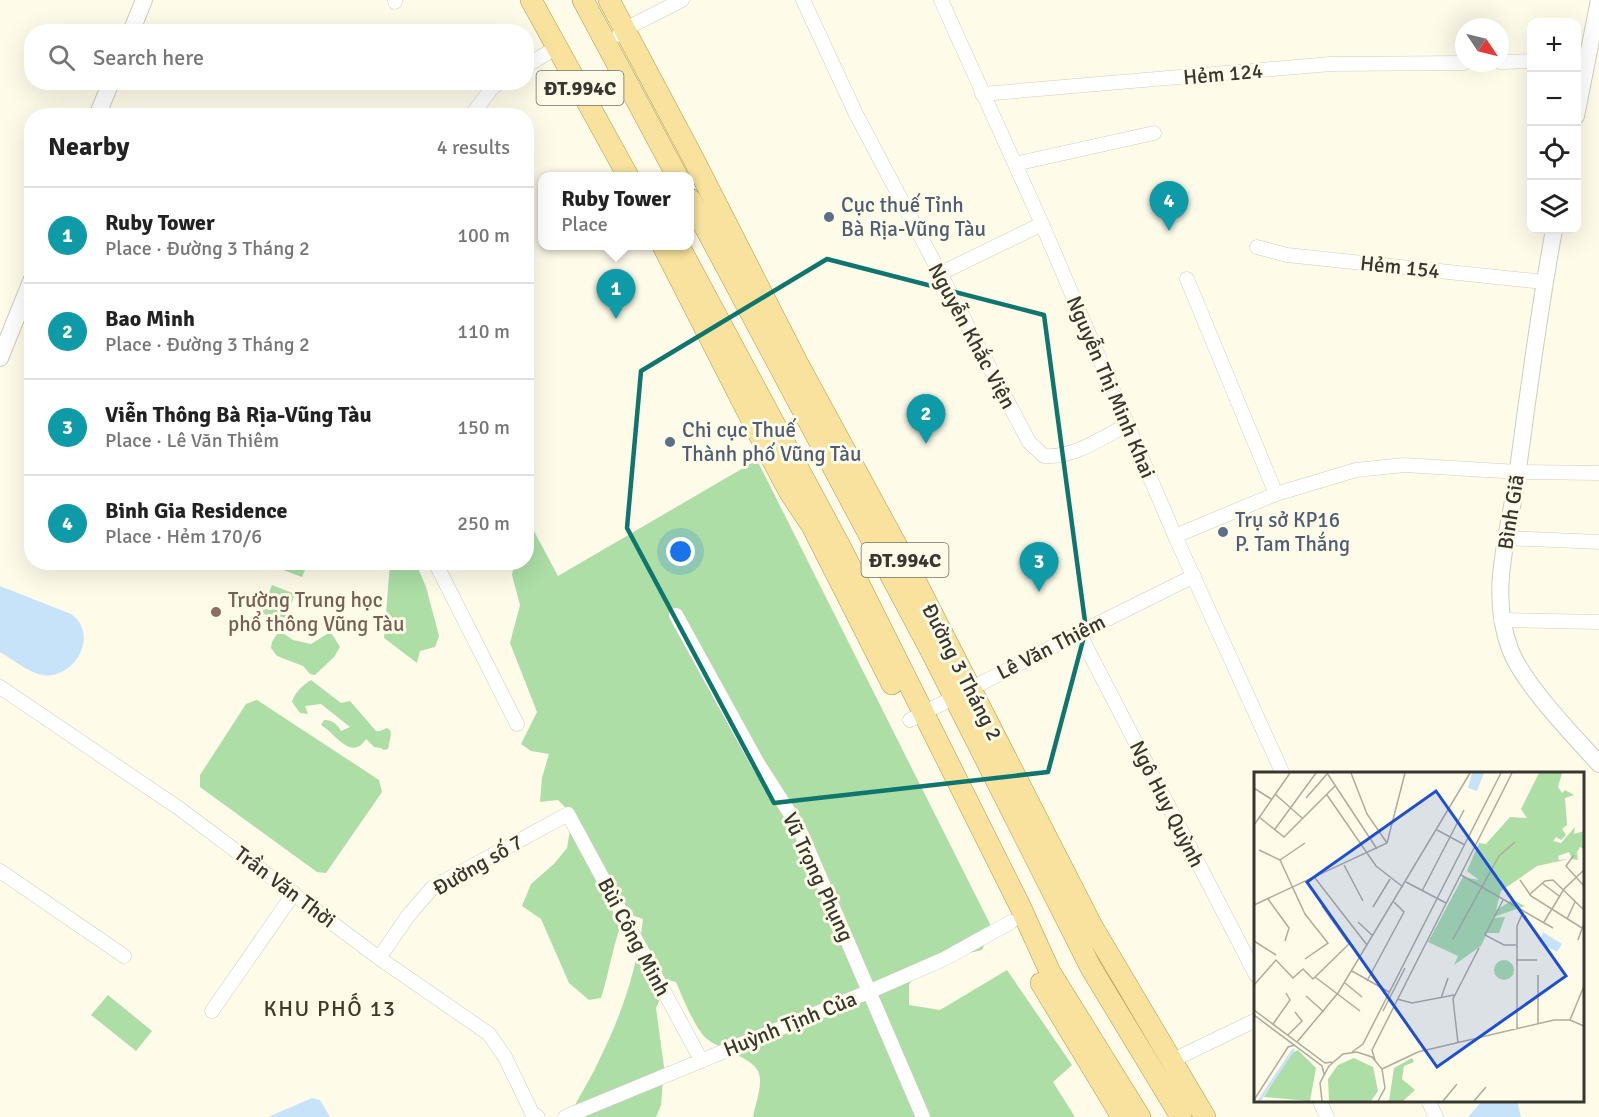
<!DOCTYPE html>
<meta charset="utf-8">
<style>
body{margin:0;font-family:Signika,sans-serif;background:#f6f6f6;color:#222}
.controls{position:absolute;right:18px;top:18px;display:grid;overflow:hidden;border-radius:12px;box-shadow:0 6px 24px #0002}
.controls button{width:54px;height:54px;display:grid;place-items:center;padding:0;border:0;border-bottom:2px solid #e0e0e0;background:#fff;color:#222;font:30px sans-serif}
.compass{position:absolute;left:1455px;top:18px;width:54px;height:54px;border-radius:50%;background:#fff;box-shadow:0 6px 24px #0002;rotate:125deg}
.you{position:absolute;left:681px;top:552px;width:21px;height:21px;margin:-15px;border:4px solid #fff;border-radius:50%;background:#1a73e8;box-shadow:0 0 0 9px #1a73e833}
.badge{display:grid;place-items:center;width:39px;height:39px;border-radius:50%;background:#7c3aed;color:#fff;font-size:20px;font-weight:700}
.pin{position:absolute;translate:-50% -50px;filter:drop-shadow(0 2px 3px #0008)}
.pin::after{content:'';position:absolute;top:32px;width:21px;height:18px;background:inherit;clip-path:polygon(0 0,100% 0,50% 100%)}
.popup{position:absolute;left:538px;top:172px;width:156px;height:78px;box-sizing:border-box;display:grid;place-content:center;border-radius:12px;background:#fff;filter:drop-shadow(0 2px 4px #0005);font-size:20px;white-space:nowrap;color:#767676}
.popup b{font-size:22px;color:#222}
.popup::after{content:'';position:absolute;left:50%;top:100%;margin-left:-12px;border:12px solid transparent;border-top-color:#fff}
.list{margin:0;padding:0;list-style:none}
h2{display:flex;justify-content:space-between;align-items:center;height:78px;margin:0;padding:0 24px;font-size:26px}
h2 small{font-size:20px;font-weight:400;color:#767676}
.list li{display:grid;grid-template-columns:39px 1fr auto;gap:18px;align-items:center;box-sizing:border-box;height:96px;padding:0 24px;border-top:2px solid #e0e0e0}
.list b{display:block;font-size:22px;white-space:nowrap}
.list p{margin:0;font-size:20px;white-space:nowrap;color:#767676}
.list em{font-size:20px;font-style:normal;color:#767676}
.icon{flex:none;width:33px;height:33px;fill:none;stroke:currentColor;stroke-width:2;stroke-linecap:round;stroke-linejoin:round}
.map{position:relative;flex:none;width:1599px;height:1117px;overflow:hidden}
.search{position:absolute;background:#fff;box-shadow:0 6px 24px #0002;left:24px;top:24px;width:510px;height:66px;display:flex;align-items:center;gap:15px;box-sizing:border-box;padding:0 21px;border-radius:24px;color:#767676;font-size:22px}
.panel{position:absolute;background:#fff;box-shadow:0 6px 24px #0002;left:24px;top:108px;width:510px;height:462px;border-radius:24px}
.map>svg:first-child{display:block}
.green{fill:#acdea6}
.water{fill:#c7e3fa}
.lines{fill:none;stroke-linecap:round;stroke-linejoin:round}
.minor-casing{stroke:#d0cdbc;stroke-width:15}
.tertiary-casing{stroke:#d0cdbc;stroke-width:18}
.primary-casing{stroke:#b1994c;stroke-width:22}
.minor{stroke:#fff;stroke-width:14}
.tertiary{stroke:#fff;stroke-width:16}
.primary{stroke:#f8e29d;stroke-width:21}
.marked{fill:none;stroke:#0f766e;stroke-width:4.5;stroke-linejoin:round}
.service-dot{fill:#5c6f8a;stroke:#fefbe9;stroke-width:2}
.education-dot{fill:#8d6e63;stroke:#fefbe9;stroke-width:2}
.labels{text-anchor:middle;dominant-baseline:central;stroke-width:6;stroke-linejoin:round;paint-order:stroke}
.shield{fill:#fefbe9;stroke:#737167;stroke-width:1.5}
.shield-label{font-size:20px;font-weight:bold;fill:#37362f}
.street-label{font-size:21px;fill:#37362f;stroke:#fefbe9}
.service-label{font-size:21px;fill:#4e5e75;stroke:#fefbe9;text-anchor:start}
.education-label{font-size:21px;fill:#785e54;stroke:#fefbe9;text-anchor:start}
.neighbourhood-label{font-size:22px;letter-spacing:1.5px;fill:#3e3b2d;stroke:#fefbe9}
.inset-river{fill:none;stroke:#c7e3fa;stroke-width:3}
.inset-road{fill:none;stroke:#aeac9f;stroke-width:1.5}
.view{fill:#1d4ed8;fill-opacity:0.15;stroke:#1d4ed8;stroke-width:3}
.inset-edge{fill:none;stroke:#37362f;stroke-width:3}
</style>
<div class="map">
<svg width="1599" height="1117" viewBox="0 0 1599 1117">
<rect width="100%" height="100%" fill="#fefbe9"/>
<path class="green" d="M757,460L990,924L988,937L982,950L944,959L918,968L909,985V1005L940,1010L1007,970L1072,1065L1053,1082L1075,1117H753C755,1104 764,1084 758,1071C751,1057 719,1049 707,1039C695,1029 682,996 676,982L668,980L656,1008L664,1067L661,1105L656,1117H569C579,1096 592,1077 601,1056C622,1014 638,966 643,919L626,913C613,940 610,970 601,998L589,1000L569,983L541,919L522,906L531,884L554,864L567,848L570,830L567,809L558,800L540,802L542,778L549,754L531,751L521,744L537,712L510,643L520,605L512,575L514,563L526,562L527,518L558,576Z
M280,563V562L308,563L302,577L278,568Z
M390,563H416L426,587L439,636L435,647L420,651L417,663L384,638Z
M272,585L295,594L285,621L261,613Z
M277,634H284L293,640L311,644L327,634H332L340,647L334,657L315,675L310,674L303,666L277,656L271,648L272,642Z
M311,680L341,703L350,701L376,731H380L387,728L390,730L391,734L388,749L384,750L381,748L374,747L366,739C351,762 335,733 321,725L324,720C333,720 337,724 341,731L350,727L321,704L305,706L308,714L300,713L292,702C294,693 303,685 311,680Z
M257,700L379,780L382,792L326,873L317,872L200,787V775L246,704Z
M108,995L152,1031L136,1051L91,1015Z"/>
<path class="water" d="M0,586L71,614C100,634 75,680 42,675C28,672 12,659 0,652Z
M312,1098L320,1100L330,1117H268Z
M1517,1100L1521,1117H1468L1482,1101Z"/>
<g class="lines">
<defs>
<path id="minor" d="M803,0L856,114L1029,442L1044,456C1074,458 1101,438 1127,425
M941,0L1042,224L1175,536L1283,774
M395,2V0
M619,35L625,29L682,0
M1500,62L1532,61
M526,66L557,47
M982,94L1331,64L1464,63
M471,116L492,88L501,82
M1015,164L1154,133
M1257,247L1287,255L1544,282
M939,274L1042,224
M1187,279L1276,494
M1175,536L1276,494L1356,470L1404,465L1518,472L1599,473
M1505,538L1599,542
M435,562L517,724
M676,615L757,762L798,826L923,1117
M1501,620L1599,622
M1079,633L1256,975
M0,687L180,809L379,958L489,1034L505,1057L532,1113L538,1117
M910,720L1079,633L1194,576
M0,871L124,956
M379,958L408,916L432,888L568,814L701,1060
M212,1011L294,893
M1171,1061L1256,1020
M1319,1100L1327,1117
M1428,1100L1436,1117
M565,1117L873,990L944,959L1011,922"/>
<path id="tertiary" d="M131,32L144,0
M97,116L111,82
M1576,116L1599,0
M1554,230C1539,309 1529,389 1518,469C1511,530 1487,588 1510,649C1523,684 1573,735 1599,764
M0,358L32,279"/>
<path id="primary" d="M531,0L628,176
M583,0L677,176
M609,0L693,158L797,362L911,572L1092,926L1205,1117
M690,199L930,649L1091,968L1181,1117
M663,246L764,444L790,493L812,526L892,684
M679,246L842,550L1020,906L1050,972L1140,1117
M1041,983L1122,1117"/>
</defs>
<use href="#minor" class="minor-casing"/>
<use href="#tertiary" class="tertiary-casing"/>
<use href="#primary" class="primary-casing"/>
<use href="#minor" class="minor"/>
<use href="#tertiary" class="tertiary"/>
<use href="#primary" class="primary"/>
</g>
<path class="marked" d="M827,259L1044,315L1086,629L1048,772L774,803L627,528L641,371Z"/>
<g class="service-dot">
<circle cx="829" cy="217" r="6"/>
<circle cx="670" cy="442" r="6"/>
<circle cx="1223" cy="532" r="6"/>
</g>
<circle class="education-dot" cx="216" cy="612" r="6"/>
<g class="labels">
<g class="shield">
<rect x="536.5" y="71" width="87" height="34" rx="4.5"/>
<rect x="861.5" y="543" width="87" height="34" rx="4.5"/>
</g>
<g class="shield-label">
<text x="580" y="88">ĐT.994C</text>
<text x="905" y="560">ĐT.994C</text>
</g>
<g class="street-label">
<text transform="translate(1223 74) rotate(-5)">Hẻm 124</text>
<text transform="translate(1400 267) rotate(6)">Hẻm 154</text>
<text transform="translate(972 336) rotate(62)">Nguyễn Khắc Viện</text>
<text transform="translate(1111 387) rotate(67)">Nguyễn Thị Minh Khai</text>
<text transform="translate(1511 512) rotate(-81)">Bình Giã</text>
<text transform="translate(1051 647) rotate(-27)">Lê Văn Thiêm</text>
<text transform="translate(962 672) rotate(63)">Đường 3 Tháng 2</text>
<text transform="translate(1167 804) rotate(63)">Ngô Huy Quỳnh</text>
<text transform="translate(478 865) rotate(-30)">Đường số 7</text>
<text transform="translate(818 877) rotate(65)">Vũ Trọng Phụng</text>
<text transform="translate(285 887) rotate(37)">Trần Văn Thời</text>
<text transform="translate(634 937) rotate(62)">Bùi Công Minh</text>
<text transform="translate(790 1024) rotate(-22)">Huỳnh Tịnh Của</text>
</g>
<g class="service-label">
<text x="841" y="205">Cục thuế Tỉnh<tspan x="841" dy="24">Bà Rịa-Vũng Tàu</tspan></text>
<text x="682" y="430">Chi cục Thuế<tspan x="682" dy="24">Thành phố Vũng Tàu</tspan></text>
<text x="1235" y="520">Trụ sở KP16<tspan x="1235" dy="24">P. Tam Thắng</tspan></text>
</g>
<g class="education-label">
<text x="228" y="600">Trường Trung học<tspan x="228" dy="24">phổ thông Vũng Tàu</tspan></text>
</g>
<g class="neighbourhood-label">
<text x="330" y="1008">KHU PHỐ 13</text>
</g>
</g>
<g transform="translate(1254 772)">
<rect width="330" height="330" fill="#fefbe9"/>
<path d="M285,1H308L304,15L308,21L311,18L320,23L311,26L313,53L308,57L312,63L307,68L302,65L299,69L307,71L321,55L320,62L330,59V77L326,75L323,80L324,88L318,87L315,80L304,84L305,88L315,87L283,94L247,119L242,138L259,128L271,134L237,146L251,145L245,161H233L227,174L200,193L204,184L174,170L209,105L225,108L213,99L225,71L232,72L256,45L273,46L267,37ZM240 198a10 10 0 1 1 20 0a10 10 0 1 1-20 0ZM44,278L62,296L56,329L10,325L36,282ZM100,286L119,295L124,319L117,329H75L74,307L84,293ZM158,286L160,290L150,294L148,307L161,318L149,329H135L140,296Z" fill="#acdea6"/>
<path d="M218,1H230L223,19L214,16ZM289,160L308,172L303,180L285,170Z" fill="#c7e3fa"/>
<path class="inset-river" d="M5,329L40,277"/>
<path class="inset-road" d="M73,1L123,77M97,1L113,42L133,71M0,16L17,27M21,22L48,46M73,23L122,94L149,115M52,26L73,2M5,45L30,65L81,14M0,53L36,1M21,57L62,1M183,58L211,73M5,78L26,88L51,142L74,171L51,187M320,83L312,94L330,114M26,88L51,71M90,93L109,129M207,103L299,156M61,106L113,173M266,108L277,124L328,156M152,110L192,131M288,111L305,124M168,119L210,38M275,123L291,109L299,108L330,138M14,127L35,156L31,169M249,128L231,163L250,173H262M0,133L133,71L151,1M119,135L136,107M313,147L321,130M104,150L119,164M290,150L310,117L330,98M199,167L245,84L261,70M324,168L330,151M0,169L22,183M262,188H283M98,199L135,220M284,203V251M61,205L106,239M113,209L150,140L140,130M91,211L108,225M0,213L22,188L39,206L49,197L59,207L95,172L68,134M52,224L70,240M187,226L194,206M143,227L158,231L200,223M0,238L71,291L78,290M129,239L151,196M0,243L68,294L70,302M316,248L330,214M19,252L36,228L32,221M263,257V154L269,140M34,263L48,249L41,240M43,270L84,221L216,1M204,271L199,227L225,176M98,280L109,272L247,1M121,288L118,278L258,1M128,297L164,280L300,248H316L330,254M0,328L34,275L41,273M68,329L66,311L75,294L89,282L103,280L118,285L128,297L131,316L124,329M189,329L203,312M220,329L232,315"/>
<path class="view" d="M182,19L312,204L183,295L53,110Z"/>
<rect width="330" height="330" class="inset-edge"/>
</g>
</svg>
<div class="controls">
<button>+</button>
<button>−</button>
<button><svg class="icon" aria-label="locate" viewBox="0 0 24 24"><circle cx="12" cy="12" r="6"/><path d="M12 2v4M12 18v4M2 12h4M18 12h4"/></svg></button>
<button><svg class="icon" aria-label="layers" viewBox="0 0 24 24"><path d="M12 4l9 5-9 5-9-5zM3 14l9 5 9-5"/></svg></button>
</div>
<svg class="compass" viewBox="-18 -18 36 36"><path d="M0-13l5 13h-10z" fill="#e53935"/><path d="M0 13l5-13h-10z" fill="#767676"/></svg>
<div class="you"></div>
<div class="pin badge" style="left:616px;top:319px;background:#0f9aa8">1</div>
<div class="popup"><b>Ruby Tower</b>Place</div>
<div class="pin badge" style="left:926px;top:444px;background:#0f9aa8">2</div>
<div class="pin badge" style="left:1039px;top:592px;background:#0f9aa8">3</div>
<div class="pin badge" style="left:1169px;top:231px;background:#0f9aa8">4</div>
<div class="search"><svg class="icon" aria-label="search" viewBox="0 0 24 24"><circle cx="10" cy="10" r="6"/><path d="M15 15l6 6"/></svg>Search here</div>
<section class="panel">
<h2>Nearby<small>4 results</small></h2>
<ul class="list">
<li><span class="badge" style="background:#0f9aa8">1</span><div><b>Ruby Tower</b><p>Place · Đường 3 Tháng 2</p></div><em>100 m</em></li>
<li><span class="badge" style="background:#0f9aa8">2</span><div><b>Bao Minh</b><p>Place · Đường 3 Tháng 2</p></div><em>110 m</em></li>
<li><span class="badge" style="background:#0f9aa8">3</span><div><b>Viễn Thông Bà Rịa-Vũng Tàu</b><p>Place · Lê Văn Thiêm</p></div><em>150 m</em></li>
<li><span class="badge" style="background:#0f9aa8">4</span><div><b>Binh Gia Residence</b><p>Place · Hẻm 170/6</p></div><em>250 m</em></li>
</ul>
</section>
</div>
